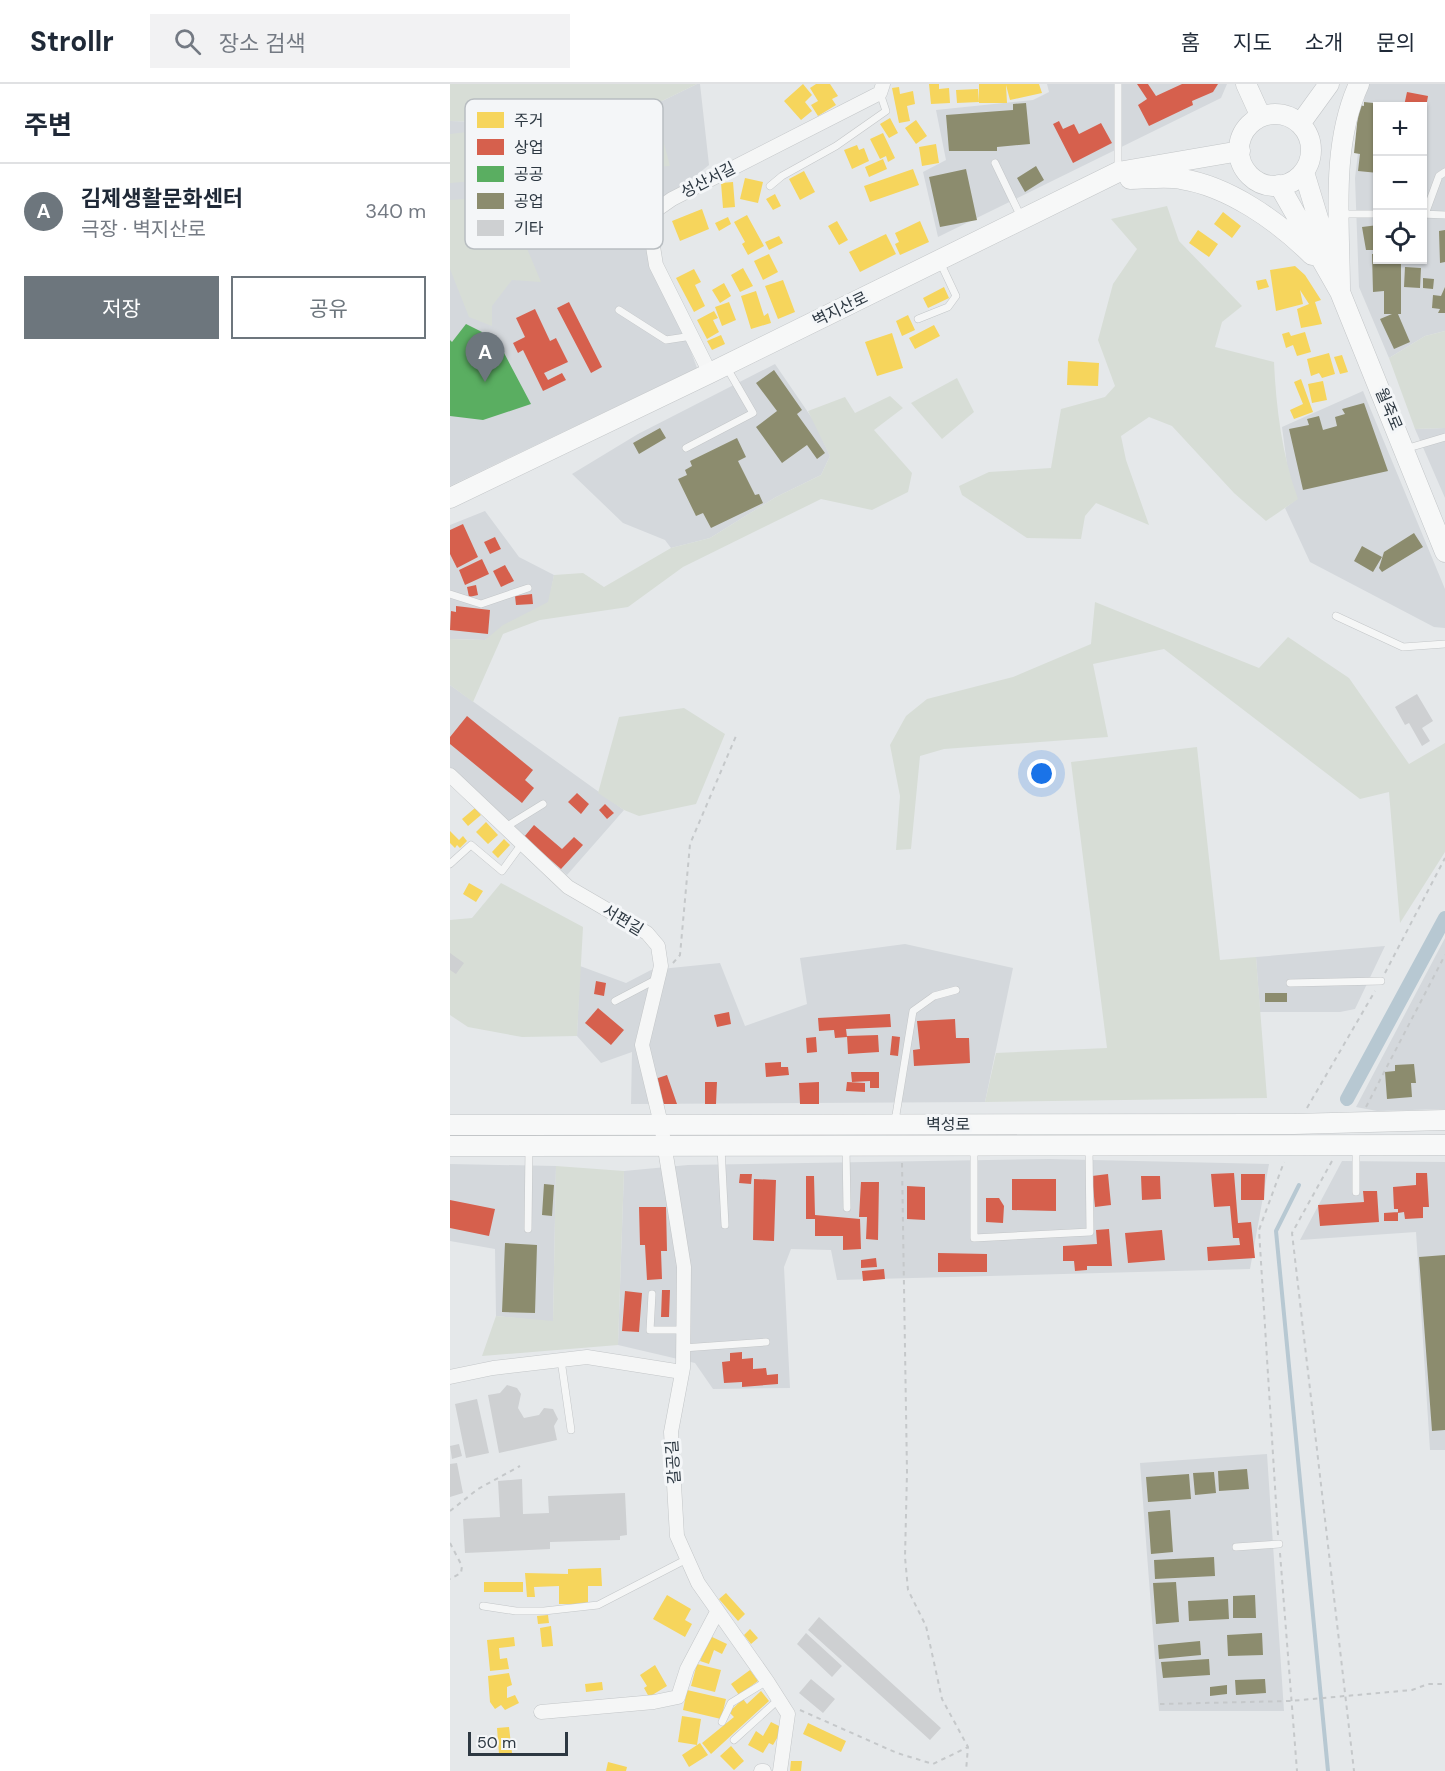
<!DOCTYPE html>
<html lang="ko">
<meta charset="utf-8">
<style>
body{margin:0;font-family:"DM Sans","Noto Sans KR",sans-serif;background:#f2f2f3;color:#1f2937}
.controls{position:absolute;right:18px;top:18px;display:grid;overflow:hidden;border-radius:0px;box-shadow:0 2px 4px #0004}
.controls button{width:54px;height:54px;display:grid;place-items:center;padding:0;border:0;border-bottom:2px solid #e0e1e3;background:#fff;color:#1f2937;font:30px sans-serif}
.scale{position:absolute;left:18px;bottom:15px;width:100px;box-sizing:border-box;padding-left:6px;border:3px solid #2d3842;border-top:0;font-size:16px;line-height:21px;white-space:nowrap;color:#2d3842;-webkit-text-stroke:4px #f4f6f8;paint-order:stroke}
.you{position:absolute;left:592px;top:690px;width:21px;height:21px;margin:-15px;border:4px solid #fff;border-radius:50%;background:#1a73e8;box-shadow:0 0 0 9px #1a73e833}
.badge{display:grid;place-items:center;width:39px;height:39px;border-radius:50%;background:#6d767d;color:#fff;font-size:20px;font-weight:700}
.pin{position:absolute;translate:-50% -50px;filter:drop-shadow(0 2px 3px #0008)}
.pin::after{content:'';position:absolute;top:32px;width:21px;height:18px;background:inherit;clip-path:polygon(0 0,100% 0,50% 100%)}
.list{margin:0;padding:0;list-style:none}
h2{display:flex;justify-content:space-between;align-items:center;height:78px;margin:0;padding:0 24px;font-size:26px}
h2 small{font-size:20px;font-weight:400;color:#747a83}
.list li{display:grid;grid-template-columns:39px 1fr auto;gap:18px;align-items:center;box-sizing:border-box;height:96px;padding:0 24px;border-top:2px solid #e0e1e3}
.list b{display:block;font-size:22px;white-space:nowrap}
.list p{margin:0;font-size:20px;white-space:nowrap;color:#747a83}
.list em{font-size:20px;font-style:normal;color:#747a83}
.actions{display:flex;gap:12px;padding:18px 24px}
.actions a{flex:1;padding:14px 0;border:2px solid #6d767d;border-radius:0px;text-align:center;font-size:21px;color:#6d767d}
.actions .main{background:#6d767d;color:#fff}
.icon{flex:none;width:33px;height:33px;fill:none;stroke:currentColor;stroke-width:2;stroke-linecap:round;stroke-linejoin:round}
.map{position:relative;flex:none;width:995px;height:1687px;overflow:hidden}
header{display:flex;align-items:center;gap:36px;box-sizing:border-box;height:84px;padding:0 30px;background:#fff;border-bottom:2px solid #e0e1e3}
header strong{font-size:28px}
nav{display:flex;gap:33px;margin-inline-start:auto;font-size:21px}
.search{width:420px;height:54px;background:#f2f2f3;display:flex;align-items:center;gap:15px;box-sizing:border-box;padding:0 21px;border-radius:0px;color:#747a83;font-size:22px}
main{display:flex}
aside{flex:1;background:#fff}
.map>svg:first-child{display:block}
.built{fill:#d4d8dc;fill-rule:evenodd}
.green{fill:#d7ddd6}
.homes{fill:#f6d55c}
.shops{fill:#d6604d}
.public{fill:#5aae61}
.industry{fill:#8c8c6e}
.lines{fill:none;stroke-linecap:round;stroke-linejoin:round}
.stream{stroke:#b7c8d2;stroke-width:4}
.canal{stroke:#b7c8d2;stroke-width:14}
.building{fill:#ced0d2}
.lane-casing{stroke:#c3c6c8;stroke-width:8}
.street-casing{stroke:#c3c6c8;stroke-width:15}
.secondary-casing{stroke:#c3c6c8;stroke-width:21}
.path{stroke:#c5c8ca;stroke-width:2;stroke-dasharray:4.5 4.5;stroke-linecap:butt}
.lane{stroke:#f5f6f6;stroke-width:7}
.street{stroke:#f5f6f6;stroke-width:14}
.secondary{stroke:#f7f8f8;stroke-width:20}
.labels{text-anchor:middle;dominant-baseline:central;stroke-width:6;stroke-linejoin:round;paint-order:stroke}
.street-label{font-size:16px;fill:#2d3842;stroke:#f4f6f8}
.key{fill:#f4f6f8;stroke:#b8bdc1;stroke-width:1.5}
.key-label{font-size:16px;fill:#2d3842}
</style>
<header>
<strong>Strollr</strong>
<div class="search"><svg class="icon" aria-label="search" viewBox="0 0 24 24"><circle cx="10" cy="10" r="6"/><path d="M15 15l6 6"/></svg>장소 검색</div>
<nav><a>홈</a><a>지도</a><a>소개</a><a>문의</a></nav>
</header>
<main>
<aside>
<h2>주변<small></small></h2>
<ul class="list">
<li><span class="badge">A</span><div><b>김제생활문화센터</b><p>극장 · 벽지산로</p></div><em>340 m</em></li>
</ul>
<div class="actions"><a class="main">저장</a><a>공유</a></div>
</aside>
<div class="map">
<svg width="995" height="1687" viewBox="0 0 995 1687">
<rect width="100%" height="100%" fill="#e5e8ea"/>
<path class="built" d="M247,0H250L259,81L193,135L247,284L0,402V37L34,38L150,23L208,19Z
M597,0H777L771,14L488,153L473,88L496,76L486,26L583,16L599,8Z
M919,0H995V247L975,252L939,274L909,203L905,94L915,9ZM928,22H972V176H928Z
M325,280L364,337L380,372L371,391L326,413L260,454L221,464L215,456L173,439L122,390L188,350Z
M913,307L995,505V544L984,543L860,478L835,424L847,415L838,388L832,343Z
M995,344V414L965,345Z
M35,427L69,473L104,491L99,518L35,556L0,555V441Z
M0,601L174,726L117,791L51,733L0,683Z
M995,854V1025L927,1027L906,1023Z
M455,860L563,884L535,1018L181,1020L182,968L151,979L127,952L130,882L176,899L201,886L270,879L295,942L357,920L350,874Z
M935,862L905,925L890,928H810L806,873Z
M599,1075L819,1080L800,1185L387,1196L381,1166L341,1165L334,1183L340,1304L263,1305L245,1279L168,1261L174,1087L238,1081Z
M892,1077L995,1078V1366H980L966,1148L850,1156Z
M0,1080L106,1082L103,1238L46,1232L45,1165L0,1157Z
M817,1370L834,1627H709L690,1379Z"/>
<path class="green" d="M0,0H247L208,19L150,23L34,38L0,37Z
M205,26L220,82L0,99V50Z
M55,112L91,198L62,196L42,222V242L19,233L0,185V116Z
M717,122L729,157L792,222L772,238L765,263L824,278C826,323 832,372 848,415L816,437L784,409L722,342L699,333L671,352L676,376L699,441L646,419L635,432L631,455L577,454L512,411L509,402L539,388L601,384L611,325L655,313L665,302L648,256L663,200L687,165L661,135Z
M995,247V344L965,345L939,274L975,252Z
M507,294L524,328L492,355L461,319Z
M440,312L453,324L424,346L462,389L458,408L422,426L371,415L233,483L178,523L90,536L53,550L23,618L0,601V555L35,556L53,541L98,518L104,491L133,489L154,503L221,464L260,454L326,413L371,391L380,372L358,327L395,313L405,329Z
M645,518L809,584L838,553L899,594L959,680L995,659V768L950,839L939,708L910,715L714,565L643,580L658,653L494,665L470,672L461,765L446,766L450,712L440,661L456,632L477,615L563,593L641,560Z
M234,624L275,650L246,720L189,732L174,726L148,709L169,633Z
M747,663L770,876L806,873L817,1014L535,1018L546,969L657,964L621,678Z
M51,799L133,843L127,952L72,953L18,943L0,931V836L22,834Z
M106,1082L174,1087L168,1261L32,1272L46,1232L103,1237Z"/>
<path class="homes" d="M353,0L362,11L355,18L362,27L351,36L334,17Z
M366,0H380L388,12L382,15L386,21L368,32L361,21L368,17L360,4Z
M479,0H489V5L499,4L500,19L481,20Z
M529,0H589L592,9L560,16L556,1L557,19H529Z
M449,3L450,10L463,7L465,20L457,22L460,37L449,39L442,4Z
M528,5L529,18L507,19L506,6Z
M440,34L448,49L439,54L430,40Z
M466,36L477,52L466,60L455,44Z
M433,49L445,74L438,78L436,72L430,75L420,55Z
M486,60L489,79L472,82L469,63Z
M407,61L409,66L414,64L419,77L402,85L394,66Z
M433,75L437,85L419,93L415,83Z
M463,85L469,101L420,118L414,102Z
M354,87L365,108L350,116L339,95Z
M295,94L313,98L308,119L290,115Z
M283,98L285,123L273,124L271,99Z
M325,110L331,122L323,126L316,115Z
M252,125L259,145L230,157L222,137Z
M773,128L791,142L782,154L764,140Z
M297,131L314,162L298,171L292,160L295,158L284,138Z
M278,133L281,140L269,147L265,139Z
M387,137L398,156L389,161L378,142Z
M470,137L479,158L450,171L445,160L449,158L445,149Z
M748,146L768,160L759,173L739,159Z
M436,150L446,170L410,188L399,168Z
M329,152L333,159L319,166L315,158Z
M319,170L328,188L313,196L304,177Z
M845,182L855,191L871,216L865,218L872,240L851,244L847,225L859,220L850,206L853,220L826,227L820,186Z
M293,184L303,202L290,208L281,191Z
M244,185L251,198L245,201L255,222L244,228L226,194Z
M816,195L819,203L808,206L806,197Z
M333,196L345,228L328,235L315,202Z
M274,199L281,212L270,219L262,206Z
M494,203L499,214L478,224L473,214Z
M306,207L314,232L318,229L321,239L301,245L291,212Z
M279,218L286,236L272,242L265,223Z
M264,227L268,234L263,236L269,248L257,255L247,236Z
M458,231L465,246L452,252L446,237Z
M484,241L490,252L465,265L459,254Z
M839,248L841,252L855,248L861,268L847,272L843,261L836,264L832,250Z
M442,249L453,284L427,292L415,258Z
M271,251L275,260L262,266L257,257Z
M879,269L885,290L872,294L869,289L861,292L857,275Z
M892,271L898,288L890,290L884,273Z
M618,277L649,279L648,302L617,301Z
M851,295L863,328L844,335L840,326L853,320L844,298Z
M873,297L877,316L862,319L858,300Z
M25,724L31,731L18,742L12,735Z
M36,738L48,751L38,760L26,748Z
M0,747L9,756L13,752L17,757L10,764L7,761L5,764L0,759Z
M54,755L60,761L48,774L42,768Z
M19,799L33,807L26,818L13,810Z
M151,1484L152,1502H138V1520H109V1502L84,1503L85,1513H77L75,1489L118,1490V1485Z
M34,1498H73V1508H34Z
M276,1509L295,1530L288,1537L269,1515Z
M217,1511L241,1525L235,1536L242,1540L235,1553L203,1535Z
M98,1531L99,1539L88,1540L87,1532Z
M101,1542L103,1562L92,1563L90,1544Z
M300,1545L308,1554L301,1560L294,1551Z
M260,1552L277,1560L272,1570L264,1566L259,1580L250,1577Z
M64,1553L65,1562L49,1564L50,1575L57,1574L59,1585L40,1587L37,1556Z
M247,1580L271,1586L265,1608L241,1602Z
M205,1581L217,1602L199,1613L194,1604L197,1602L190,1591Z
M300,1586L308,1597L289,1611L281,1600Z
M59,1589L62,1601L57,1603V1614L65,1611L69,1619L55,1626L51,1621L45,1625L40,1618L38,1592Z
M152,1598L153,1606L136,1608L135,1600Z
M237,1606L276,1615L271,1635L233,1626Z
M311,1607L319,1617L261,1670L252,1659L284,1633L279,1628L293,1615L297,1620Z
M232,1632L251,1635L247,1661L228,1658Z
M321,1638L333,1644L323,1661L319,1659L313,1669L298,1661L306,1647L313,1652Z
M358,1639L396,1657L391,1668L353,1650Z
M59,1643L62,1669L49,1670L47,1644Z
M250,1659L258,1671L239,1683L232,1671Z
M281,1662L294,1677L284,1686L270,1672Z
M341,1677H352L351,1687H340Z
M158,1678L177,1683L176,1687H156Z"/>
<path class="shops" d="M687,0H698L706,12L732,0H768L763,8L742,17L743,21L699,42L688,21L697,15Z
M957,8L978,12L974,35L972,22H954Z
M609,37L613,45L624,40L629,50L651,39L662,59L623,79L603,40Z
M119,218L152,283L141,289L107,224Z
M85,225L100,257L106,254L118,278L94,289L98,296L112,289L116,296L93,307L73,266L68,269L63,259L75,253L66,234Z
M13,440L28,473L7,484L0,470V446Z
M45,453L51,465L40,470L34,458Z
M32,475L39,490L15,501L9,486Z
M55,481L64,497L51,503L43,487Z
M26,501L28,511L19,513L17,503Z
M82,510L83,520L66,521L65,512Z
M6,522L40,526L38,550L0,546L1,527L6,528Z
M17,632L83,686L75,696L84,704L72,719L0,660V653Z
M127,709L139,720L131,730L118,718Z
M155,720L164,729L157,735L149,726Z
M84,741L112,765L124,753L133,761L111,785L74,753Z
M146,897L156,899L154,912L144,910Z
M148,924L174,946L161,961L135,939Z
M279,928L281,940L267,943L264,931Z
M440,930L441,943L396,945L397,953L385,954L384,946L369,947L368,934Z
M505,935L506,954H519L520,979L464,982L463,966L470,965L467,937Z
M428,951L429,968L398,970L397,952Z
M442,952L450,953L448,972L440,971Z
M366,953L367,968L357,969L356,954Z
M331,978V983H338L339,991L316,993L315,979Z
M401,988H429V1004H420V997L402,998Z
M217,991L227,1020H213L205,995Z
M255,998H267L266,1020H255Z
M369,998V1020H350L349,999Z
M397,998L415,999V1008L396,1007Z
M784,1089L788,1139L801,1138L805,1174L758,1177L757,1163L790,1161L789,1154H783L780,1122L764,1123L761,1090Z
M966,1089H977L979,1123H973V1134L955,1135L954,1128L948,1129V1125H944L943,1103L966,1101Z
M290,1090H302L301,1100L289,1099Z
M658,1090L661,1121L645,1123L642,1092Z
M791,1090H815L814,1116H791Z
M356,1092H364L365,1131L410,1135L411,1165L393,1166V1152H365V1135H356Z
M691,1092H710L711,1115L692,1116Z
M304,1095L326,1096L324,1157L303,1156Z
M562,1095H606V1127L562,1126Z
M411,1098H429L428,1156L416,1155L417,1133H409Z
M457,1102L475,1103V1136L457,1135Z
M913,1107H927L929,1138L870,1142L868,1121L914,1118Z
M536,1114H549L554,1122L553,1139L536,1138Z
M0,1116L45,1125L39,1152L0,1144Z
M189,1123H216L217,1167H211L212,1195L197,1196L195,1161H190Z
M948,1128V1137H934V1129Z
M659,1145L662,1182H637V1186L625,1187L624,1177H613V1162L647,1160L646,1146Z
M712,1146L715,1176L678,1179L675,1149Z
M488,1169L537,1170V1188H488Z
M426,1174L427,1183L411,1184V1176Z
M434,1185L435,1195L413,1197L412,1187Z
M212,1206H220L219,1233H211Z
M175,1207L192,1209L189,1248L172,1247Z
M292,1268V1275L303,1274V1285L316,1284L317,1291L328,1290V1300L292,1303V1298L274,1299L272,1278L280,1277V1269Z"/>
<path class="public" d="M16,240L32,248L26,258L31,277L53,267L81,320L33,336L0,332V256L2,258Z"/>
<path class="industry" d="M914,18L941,21L928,22L925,59H928V89L908,87L910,70L904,69L909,21L914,22Z
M576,19L580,60L547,63V67H499L496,31L563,26V20Z
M586,82L594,96L575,108L567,94Z
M516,85L527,136L490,143L479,93Z
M928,141V166H916L912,143Z
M995,146V178L990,179L989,147Z
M922,170H928V176H951V230H948L960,258L944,265L930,235L942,230H934V207L923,208Z
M955,183L971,184L970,204L954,203Z
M973,194L984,195L983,205L973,204Z
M995,203V229H988L990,225L982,224L983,211L991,212Z
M324,286L352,326L347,330L375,369L367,375L357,361L332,379L306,343L327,327L306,299Z
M914,319L938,387L853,406L839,345L859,341L857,335L869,332L873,346L887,342L885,333L895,330L892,325Z
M210,344L216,354L189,370L183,359Z
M287,354L296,373L288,377L305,411L309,410L313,419L261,444L253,429L246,432L228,395L237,391L235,386L242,382L240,377Z
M964,449L973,463L932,488L929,484L934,468Z
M912,462L932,473L923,488L904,477Z
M815,909H837V918H815Z
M964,980L966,999H961L962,1013L937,1015L935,988L945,987V981Z
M94,1100L104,1101L102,1132L92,1131Z
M55,1159L87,1161L85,1229L52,1228Z
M995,1171V1346L982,1347L969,1173Z
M797,1385L799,1405L769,1407L768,1387Z
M764,1388L766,1409L745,1411L743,1389Z
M739,1390L741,1415L698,1418L696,1393Z
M720,1426L723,1468L701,1470L698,1428Z
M764,1473L765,1492L705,1495L704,1476Z
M726,1498L729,1538L706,1540L703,1499Z
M805,1511L806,1534H783V1512Z
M778,1515L779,1535L739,1537L738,1517Z
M812,1549L813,1571L778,1572L777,1551Z
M750,1557L751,1571L709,1575L708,1561Z
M759,1575L760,1591L713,1594L711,1578Z
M815,1595L816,1609L786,1611L785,1596Z
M777,1601V1610L760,1612V1603Z"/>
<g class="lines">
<path class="stream" d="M849,1101L826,1147L878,1687"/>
<path class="canal" d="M897,1015L995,834"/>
</g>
<path class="building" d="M967,610L983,637L972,644L980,657L972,662L959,639L955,641L945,623Z
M0,869L14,879L6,890L0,886Z
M57,1301L67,1304L71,1310L68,1324L74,1334L89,1331L94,1324L103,1325L108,1335L104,1342L107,1356L49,1369L38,1311L50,1309Z
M27,1315L39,1369L16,1374L5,1320Z
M9,1360L12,1372L2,1375L0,1362Z
M7,1379L13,1409L0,1413V1380Z
M72,1395L73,1430L99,1429L98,1412L175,1409L177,1451L170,1452V1456L100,1458V1465L15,1469L13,1435L50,1433L48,1397Z
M369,1533L491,1644L480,1656L358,1546Z
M356,1549L392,1582L382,1593L347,1560Z
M361,1595L385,1615L373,1629L349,1609Z"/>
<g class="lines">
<defs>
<path id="lane" d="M668,0V85
M545,79L571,133
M320,102L332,92L386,62L436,27L430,9
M891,130H928
M972,130L995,131
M975,130L989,92L995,88
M169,226L216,256L242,252
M468,235L498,223L506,212L490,178
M236,364L303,329L277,284
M955,365L995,353
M0,510L31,520L78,504
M886,532L953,563L995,560
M54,744L93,720
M0,780L21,761L52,787L71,761
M840,899L931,897
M165,917L207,895
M445,1037L463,927L484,912L506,906
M906,1063V1108
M271,1064L275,1141
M396,1064L397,1124
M524,1064V1154L640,1148L639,1064
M78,1145L79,1064
M202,1210L200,1246H233
M233,1264L316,1258
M111,1276L121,1346
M786,1463L829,1460
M33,1522L66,1527H94L148,1521L237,1475
M272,1638L281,1619L317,1597
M284,1656L329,1615"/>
<path id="street" d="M260,289L206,181L201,150L202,129L222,115L430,9L433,0
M0,691L118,803L197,849L208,862L211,882L192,961L211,1040L234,1183L233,1284L221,1348L227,1452L248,1499L317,1597L338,1630L330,1687
M0,1293L43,1284L137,1273L232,1288
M91,1628L204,1618L228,1613L237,1585L267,1528
M311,1687H314"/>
<path id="secondary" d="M796,0L811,33
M789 66a36 36 0 1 1 72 0a36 36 0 1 1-72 0Z
M850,40L879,0
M854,88L881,177
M680,95C696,95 715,92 731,95C778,102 828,137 862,171
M829,101L890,208L995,468
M890,208C890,140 880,63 909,0
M0,414L260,289L668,88L790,67
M0,1041L844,1040L995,1036
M0,1062L995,1061"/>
</defs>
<use href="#lane" class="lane-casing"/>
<use href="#street" class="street-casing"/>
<use href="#secondary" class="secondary-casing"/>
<path class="path" d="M223,879L230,871L240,760L286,652
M935,889L995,774
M916,1023L995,871
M857,1024L925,907
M882,1077L842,1149L904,1687
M452,1079L457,1388L455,1473L458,1506L476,1542L492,1615L518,1663L516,1687
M0,1427L28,1405L70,1382
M828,1451L809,1146L834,1078
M0,1459L12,1482L11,1489L0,1495
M830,1469L847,1687
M710,1620L840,1617L962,1606L978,1600H995
M350,1626L447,1669L483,1680L518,1663"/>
<use href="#lane" class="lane"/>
<use href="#street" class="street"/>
<use href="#secondary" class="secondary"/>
</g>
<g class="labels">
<g class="street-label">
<text transform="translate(258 96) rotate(-27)">성산서길</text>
<text transform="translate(390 225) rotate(-26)">벽지산로</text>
<text transform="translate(939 325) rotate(67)">월죽로</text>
<text transform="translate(173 836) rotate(31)">서편길</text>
<text x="498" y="1040">벽성로</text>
<text transform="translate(223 1378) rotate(-94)">갈공길</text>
</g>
</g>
<rect x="15" y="15" width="198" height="150" rx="9" class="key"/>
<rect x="27" y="28" width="27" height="16" fill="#f6d55c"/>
<rect x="27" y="55" width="27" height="16" fill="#d6604d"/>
<rect x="27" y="82" width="27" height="16" fill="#5aae61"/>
<rect x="27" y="109" width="27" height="16" fill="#8c8c6e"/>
<rect x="27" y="136" width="27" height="16" fill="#ced0d2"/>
<g class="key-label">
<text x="64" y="42">주거</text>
<text x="64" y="69">상업</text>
<text x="64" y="96">공공</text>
<text x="64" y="123">공업</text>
<text x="64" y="150">기타</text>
</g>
</svg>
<div class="controls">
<button>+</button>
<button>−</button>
<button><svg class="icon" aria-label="locate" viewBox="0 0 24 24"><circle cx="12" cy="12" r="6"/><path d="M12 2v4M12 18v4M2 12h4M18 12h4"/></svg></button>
</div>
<div class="scale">50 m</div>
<div class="you"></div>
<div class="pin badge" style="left:35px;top:298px">A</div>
</div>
</main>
